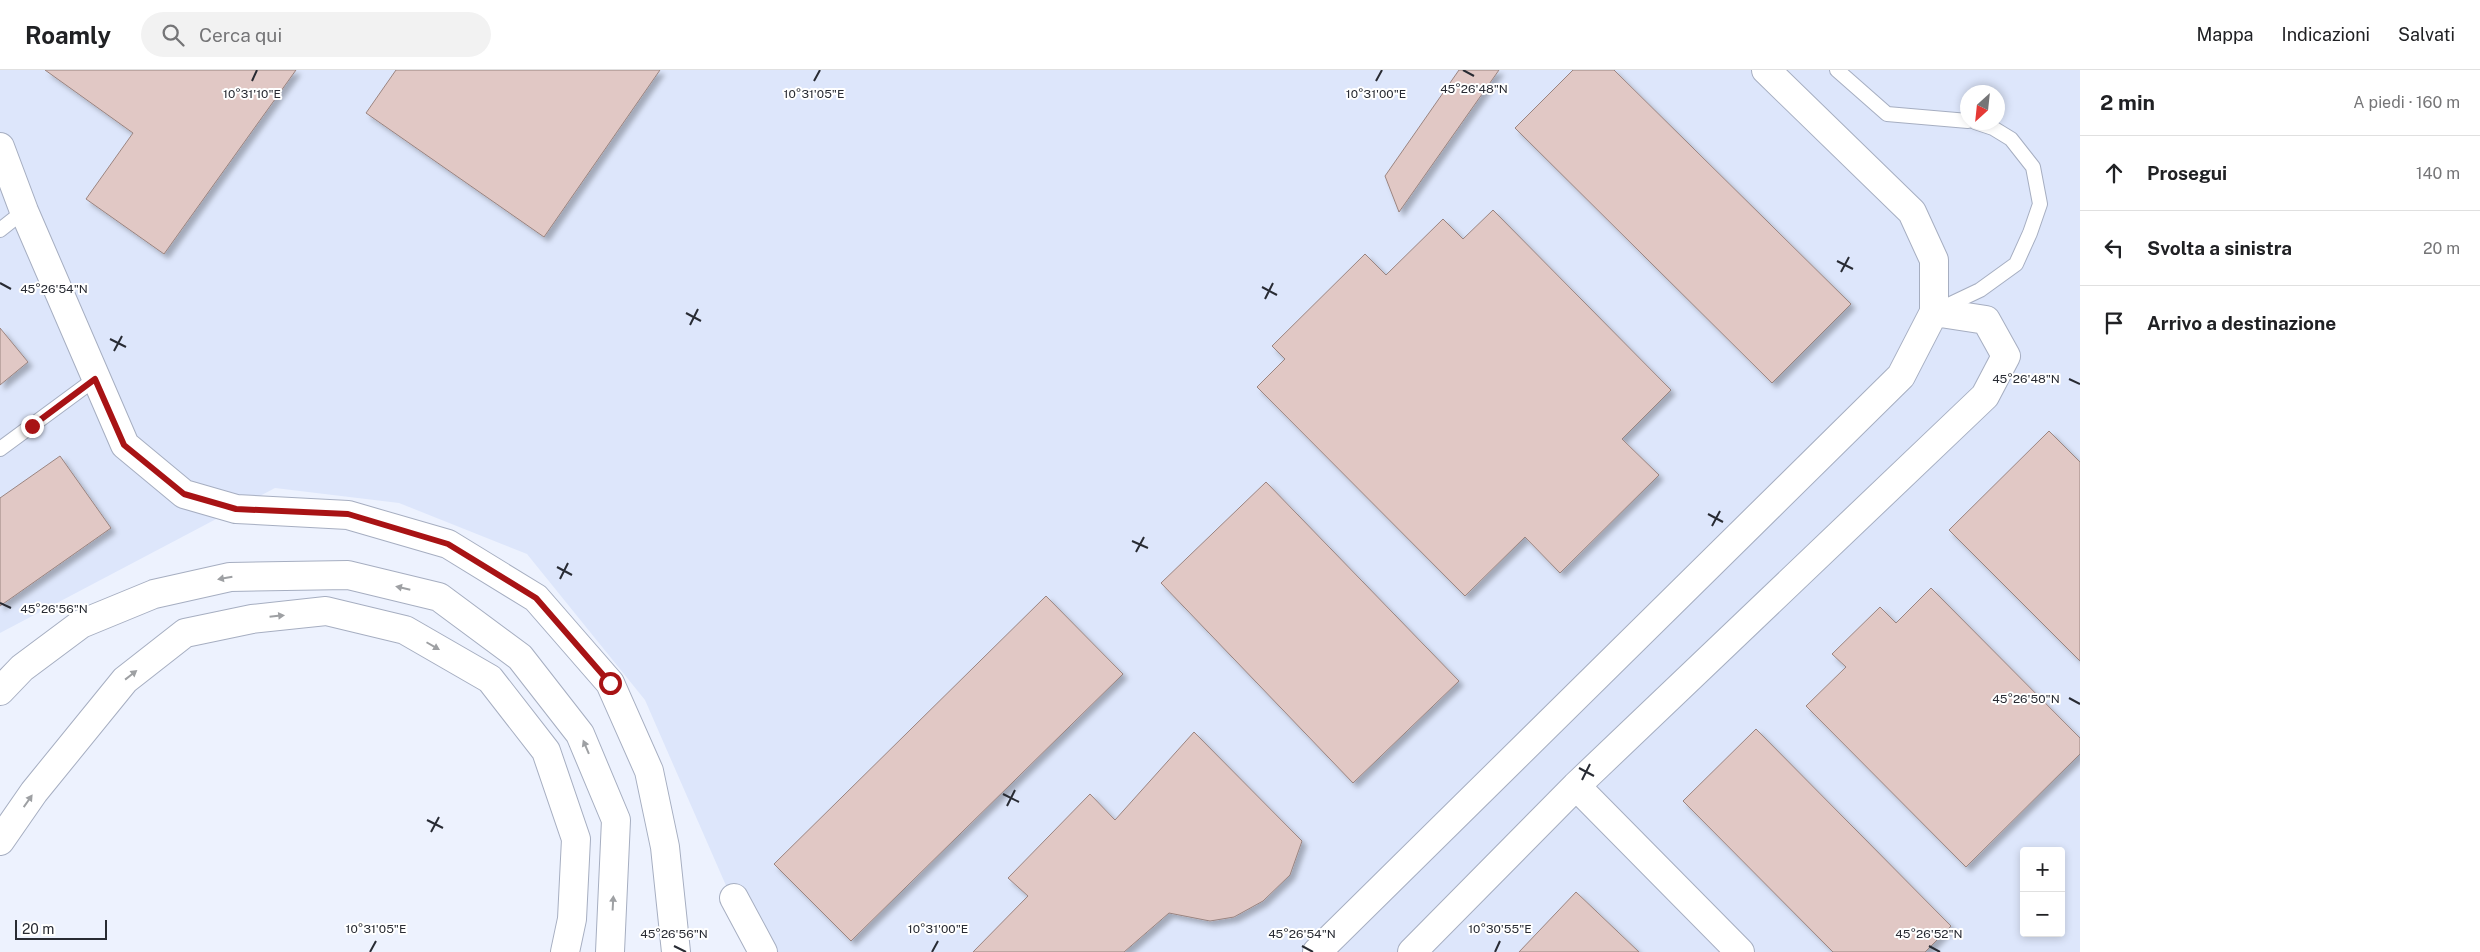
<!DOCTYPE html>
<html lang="it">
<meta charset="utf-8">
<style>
body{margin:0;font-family:"Public Sans",sans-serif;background:#f2f2f2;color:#202124}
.controls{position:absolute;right:15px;bottom:15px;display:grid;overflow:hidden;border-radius:5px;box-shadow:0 2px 8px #0003}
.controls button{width:45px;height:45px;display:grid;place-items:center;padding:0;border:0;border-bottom:1px solid #e0e0e0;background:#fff;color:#202124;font:25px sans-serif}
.compass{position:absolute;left:1960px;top:15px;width:45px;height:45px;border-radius:50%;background:#fff;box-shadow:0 2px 8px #0003;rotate:207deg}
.scale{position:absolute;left:15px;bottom:12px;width:92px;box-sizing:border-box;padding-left:5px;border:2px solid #282b33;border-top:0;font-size:14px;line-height:18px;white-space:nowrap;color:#282b33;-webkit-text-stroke:4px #fff;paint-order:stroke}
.stop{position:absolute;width:15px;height:15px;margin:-11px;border:4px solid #a81315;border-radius:50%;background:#fff}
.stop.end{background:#a81315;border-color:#fff;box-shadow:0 1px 5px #0008}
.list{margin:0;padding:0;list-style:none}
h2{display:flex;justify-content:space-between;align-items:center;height:65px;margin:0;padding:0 20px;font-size:21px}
h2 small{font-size:16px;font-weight:400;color:#757577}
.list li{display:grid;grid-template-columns:32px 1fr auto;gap:15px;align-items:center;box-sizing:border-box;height:75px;padding:0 20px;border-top:1px solid #e0e0e0}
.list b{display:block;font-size:19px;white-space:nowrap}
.list em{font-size:16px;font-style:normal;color:#757577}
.icon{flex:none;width:28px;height:28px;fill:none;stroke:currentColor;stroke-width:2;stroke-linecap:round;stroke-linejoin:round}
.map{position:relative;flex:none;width:2080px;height:882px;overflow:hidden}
header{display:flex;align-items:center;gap:30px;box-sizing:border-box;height:70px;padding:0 25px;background:#fff;border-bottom:1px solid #e0e0e0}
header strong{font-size:24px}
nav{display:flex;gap:28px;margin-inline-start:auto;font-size:18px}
.search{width:350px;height:45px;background:#f2f2f2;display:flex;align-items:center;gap:12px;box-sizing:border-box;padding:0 18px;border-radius:28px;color:#757577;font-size:19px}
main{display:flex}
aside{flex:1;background:#fff}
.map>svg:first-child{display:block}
.built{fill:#dde6fb;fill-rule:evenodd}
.building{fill:#e1c8c5;stroke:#9a8480;filter:url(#shadow)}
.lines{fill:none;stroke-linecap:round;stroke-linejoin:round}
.service-casing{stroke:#a6aec1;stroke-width:16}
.minor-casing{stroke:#a6aec1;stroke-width:30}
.motorway-casing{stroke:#a6aec1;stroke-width:30}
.service{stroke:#fff;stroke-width:14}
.minor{stroke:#fff;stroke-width:28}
.motorway{stroke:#fff;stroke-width:28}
.oneway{fill:#9ea0a3}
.route{stroke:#a81315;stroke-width:6}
.ticks{fill:none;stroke:#282b33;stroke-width:2}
.ticks-label{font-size:12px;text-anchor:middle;fill:#282b33;stroke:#fff;stroke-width:4;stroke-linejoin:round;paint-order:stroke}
</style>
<header>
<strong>Roamly</strong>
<div class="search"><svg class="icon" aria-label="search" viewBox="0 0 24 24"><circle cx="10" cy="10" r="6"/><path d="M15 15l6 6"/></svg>Cerca qui</div>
<nav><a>Mappa</a><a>Indicazioni</a><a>Salvati</a></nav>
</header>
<main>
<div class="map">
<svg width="2080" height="882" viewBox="0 0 2080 882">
<defs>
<filter id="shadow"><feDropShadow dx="4.5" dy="4.5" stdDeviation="2.5" flood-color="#0004"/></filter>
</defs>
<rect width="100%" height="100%" fill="#edf2fe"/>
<path class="built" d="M0,0H2080V882H755L645,630L527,484L399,433L275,418L0,563ZM1968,22H1998V52H1968ZM2024,781H2061V863H2024Z"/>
<path class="building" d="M45,0H296L164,184L86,129L133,63Z
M396,0H660L544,167L366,43Z
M1459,0H1499L1399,142L1385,106Z
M1573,0H1614L1851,234L1772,313L1515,58Z
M1493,140L1671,320L1622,369L1659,405L1560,503L1525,467L1465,526L1257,317L1285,289L1272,276L1365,184L1386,205L1443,149L1463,169Z
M0,258L28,292L0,315Z
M2049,361L2080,392V591L1949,460Z
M60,386L111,458L0,536V428Z
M1266,412L1459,611L1353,713L1161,513Z
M1931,518L2080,668V684L1966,797L1806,636L1846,597L1832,584L1880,537L1896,553Z
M1046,526L1123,604L851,871L774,794Z
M1756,659L1951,856L1925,882H1833L1683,731Z
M1194,662L1302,771L1290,805L1263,831L1234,847L1210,851L1169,843L1124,882H973L1028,826L1008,808L1090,724L1115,750Z
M1576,822L1639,882H1519Z"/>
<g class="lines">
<defs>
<path id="service" d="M1837,0L1887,44L1968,51
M0,160L24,141
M1940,239L1980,220L2016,194L2030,163L2040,134L2033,97L2011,69L1993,58L1975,52
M0,379L95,309"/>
<path id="minor" d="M0,77L24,141L125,375L184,424L236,439L348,445L448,474L536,528L610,613L649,701L665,777L676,882
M1576,716L1740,882
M734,828L763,882
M1317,882L1901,306L1934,242V190L1912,142L1766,0
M1412,882L1576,716L1985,326L2006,286L1986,250L1934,242"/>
<path id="motorway" d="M0,621L22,598L81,554L154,524L230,507L348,505L439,527L520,587L580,664L616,750L610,882
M0,771L34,722L125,610L185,563L252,549L326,541L405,560L490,609L546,681L576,769L572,849L565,882"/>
</defs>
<use href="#service" class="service-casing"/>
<use href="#minor" class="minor-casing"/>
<use href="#motorway" class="motorway-casing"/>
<use href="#service" class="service"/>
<use href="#minor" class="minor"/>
<use href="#motorway" class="motorway"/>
</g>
<defs><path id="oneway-solid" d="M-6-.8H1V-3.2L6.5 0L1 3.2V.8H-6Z" transform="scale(1.25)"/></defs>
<g class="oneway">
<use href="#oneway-solid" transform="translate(225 508) rotate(170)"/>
<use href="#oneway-solid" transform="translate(403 518) rotate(-167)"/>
<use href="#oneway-solid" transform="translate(277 546) rotate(-6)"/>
<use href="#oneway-solid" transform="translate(433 576) rotate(30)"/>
<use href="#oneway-solid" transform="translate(131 605) rotate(-38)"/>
<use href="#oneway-solid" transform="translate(586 677) rotate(-113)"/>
<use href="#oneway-solid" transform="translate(28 731) rotate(-55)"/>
<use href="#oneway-solid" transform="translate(613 833) rotate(-87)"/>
</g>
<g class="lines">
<path class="route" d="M32,356L95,309L124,375L184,424L236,439L348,444L448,474L536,528L610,613"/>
</g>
<path class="ticks" d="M1463,0L1474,6M252,11L257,0M814,11L820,0M1376,11L1382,0M1837,191L1853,199M1841,202L1849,187M0,213L11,219M1262,217L1277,225M1265,229L1273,213M686,243L701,251M690,255L698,239M110,269L126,277M114,281L122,266M2069,309L2080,314M1708,444L1723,452M1712,456L1720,441M1132,471L1148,478M1136,482L1144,467M557,497L572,505M560,509L568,493M0,533L11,538M2069,628L2080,634M1579,698L1594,706M1582,710L1590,694M1003,724L1019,732M1007,736L1015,720M427,750L443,758M431,762L439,747M674,876L686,882M1302,876L1313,882M1929,876L1940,882M370,882L376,871M932,882L938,871M1495,882L1500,871"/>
<g class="ticks-label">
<text x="1474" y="23">45°26'48"N</text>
<text x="252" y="28">10°31'10"E</text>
<text x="814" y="28">10°31'05"E</text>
<text x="1376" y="28">10°31'00"E</text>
<text x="54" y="223">45°26'54"N</text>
<text x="2026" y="313">45°26'48"N</text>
<text x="54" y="543">45°26'56"N</text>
<text x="2026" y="633">45°26'50"N</text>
<text x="376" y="863">10°31'05"E</text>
<text x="938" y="863">10°31'00"E</text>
<text x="1500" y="863">10°30'55"E</text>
<text x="674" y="868">45°26'56"N</text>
<text x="1302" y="868">45°26'54"N</text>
<text x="1929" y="868">45°26'52"N</text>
</g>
</svg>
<div class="controls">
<button>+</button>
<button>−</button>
</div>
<svg class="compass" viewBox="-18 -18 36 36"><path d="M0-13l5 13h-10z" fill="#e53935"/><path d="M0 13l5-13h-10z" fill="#757577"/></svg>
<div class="scale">20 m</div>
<div class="stop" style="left:610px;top:613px"></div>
<div class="stop end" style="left:32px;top:356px"></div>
</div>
<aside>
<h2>2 min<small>A piedi · 160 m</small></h2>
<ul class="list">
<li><svg class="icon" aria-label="ahead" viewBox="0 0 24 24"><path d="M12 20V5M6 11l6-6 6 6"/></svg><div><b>Prosegui</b></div><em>140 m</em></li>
<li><svg class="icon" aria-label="left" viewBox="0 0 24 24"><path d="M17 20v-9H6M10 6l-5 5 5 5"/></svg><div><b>Svolta a sinistra</b></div><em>20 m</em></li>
<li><svg class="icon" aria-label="arrive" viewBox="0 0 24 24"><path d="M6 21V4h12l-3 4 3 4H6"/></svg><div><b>Arrivo a destinazione</b></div></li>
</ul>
</aside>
</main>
